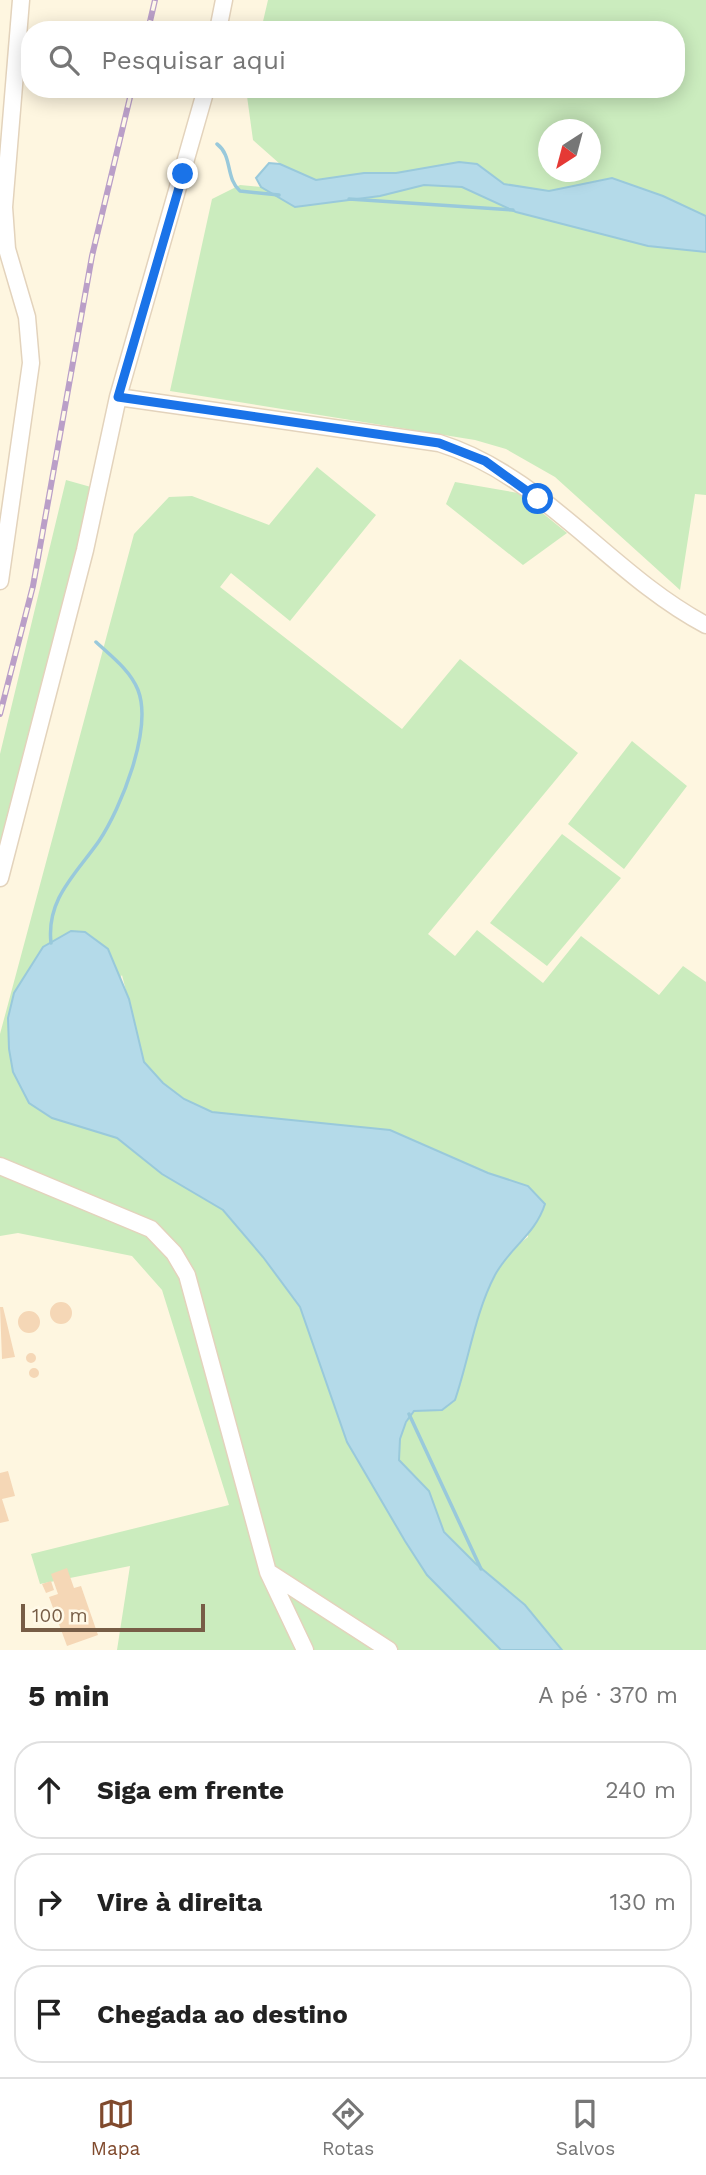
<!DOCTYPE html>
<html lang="pt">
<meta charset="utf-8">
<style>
body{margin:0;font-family:"Work Sans",sans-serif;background:#f6f6f6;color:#222}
.compass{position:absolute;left:538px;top:119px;width:63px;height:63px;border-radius:50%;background:#fff;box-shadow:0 4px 18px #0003;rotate:216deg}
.scale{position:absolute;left:21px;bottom:18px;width:184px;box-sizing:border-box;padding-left:7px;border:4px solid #775d46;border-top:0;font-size:19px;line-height:24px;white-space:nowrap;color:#775d46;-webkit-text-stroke:5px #fff9e8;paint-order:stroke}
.stop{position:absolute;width:21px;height:21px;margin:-16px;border:5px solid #1a73e8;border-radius:50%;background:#fff}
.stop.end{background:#1a73e8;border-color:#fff;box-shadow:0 2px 7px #0008}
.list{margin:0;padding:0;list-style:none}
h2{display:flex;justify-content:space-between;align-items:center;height:91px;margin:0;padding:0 28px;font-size:30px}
h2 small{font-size:23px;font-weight:400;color:#767676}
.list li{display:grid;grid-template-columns:46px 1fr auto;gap:21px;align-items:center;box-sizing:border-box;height:98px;margin:0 14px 14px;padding:0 14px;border:2px solid #e0e0e0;border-radius:28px}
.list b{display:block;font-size:26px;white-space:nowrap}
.list em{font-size:23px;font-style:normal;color:#767676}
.icon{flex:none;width:38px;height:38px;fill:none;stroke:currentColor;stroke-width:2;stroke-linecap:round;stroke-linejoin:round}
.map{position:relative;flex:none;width:706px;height:1650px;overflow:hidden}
.search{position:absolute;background:#fff;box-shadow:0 4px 18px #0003;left:21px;right:21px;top:21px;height:77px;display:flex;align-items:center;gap:18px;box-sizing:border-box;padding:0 24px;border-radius:28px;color:#767676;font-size:26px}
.sheet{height:427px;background:#fff}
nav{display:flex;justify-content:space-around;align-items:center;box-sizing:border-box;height:98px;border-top:2px solid #e0e0e0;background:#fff;font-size:19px;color:#767676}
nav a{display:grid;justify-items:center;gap:4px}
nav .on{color:#804a2d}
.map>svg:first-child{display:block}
.green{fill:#cbecbe;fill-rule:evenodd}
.water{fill:#b4dae9;stroke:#99c9db;stroke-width:2}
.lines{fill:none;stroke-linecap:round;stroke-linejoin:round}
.stream{stroke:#99c9db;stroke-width:3.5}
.building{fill:#f5d7b6}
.minor-casing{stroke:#e3d3bc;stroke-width:19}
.minor{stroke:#fff;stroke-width:16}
.rail-casing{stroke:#ba9fc8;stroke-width:6}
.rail{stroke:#fff9e8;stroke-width:3.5;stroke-dasharray:10;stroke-linecap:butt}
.route{stroke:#1a73e8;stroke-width:9}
</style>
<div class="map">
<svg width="706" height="1650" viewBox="0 0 706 1650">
<rect width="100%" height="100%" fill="#fef6e0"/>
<path class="green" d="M268,0H706V216L663,196L612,178L549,191L504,184L477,164L459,162L396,173H364L316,180L280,164L253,140L246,89H676V30H261ZM548,130H590V172H548Z
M240,185L261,187L295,207L380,196L424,185L462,187L516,212L648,246L706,252V495L695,494L680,590L555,477L506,449L475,440L170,391L212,199Z
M317,467L376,515L290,621L231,573L220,587L402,729L460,659L578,753L428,934L455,956L477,930L543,983L581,936L659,995L683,966L706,982V1650H562L525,1605L475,1563L444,1531L429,1491L399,1460C397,1443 403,1425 414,1411L442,1410L455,1400C473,1345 479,1273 528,1237L527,1186L488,1173L390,1130L212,1112L184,1099L163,1083L144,1062L122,975L29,1103L52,1118L117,1138L162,1174L223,1210L263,1257L300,1307L347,1442L405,1541L427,1575L501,1650H117L130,1566L40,1584L31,1554L229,1505L162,1290L132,1256L18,1233L0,1236V1034L134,534L169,497L192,496L269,525Z
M66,480L98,489L0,861V754Z
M455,482L518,493L567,533L523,565L446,504Z
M632,741L687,786L624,869L568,824Z
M562,834L621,878L547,966L490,923Z"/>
<path class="water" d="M459,162L477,164L504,184L549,191L612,178L663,196L706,216V252L648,246L516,212L462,187L424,185L380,196L295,207L261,187L256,178L269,163L280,164L316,180L364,173H396Z
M71,931L85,932L108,949L129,999L144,1062L163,1083L184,1099L212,1112L390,1130L488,1173L528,1186L545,1204C535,1235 510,1247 495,1275C475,1313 469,1359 455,1400L442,1410L414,1411L406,1422L400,1439L399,1460L429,1491L444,1532L475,1563L525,1605L562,1650H501L427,1575L405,1541L347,1442L300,1307L263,1257L223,1210L162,1174L117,1138L52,1118L29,1103L13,1072L9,1049L8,1018L14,993L43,947Z"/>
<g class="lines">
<path class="stream" d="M217,144C233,156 225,178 240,191L279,195
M349,199L513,210
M51,943C46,899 76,874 99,841C121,808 153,729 138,690C130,670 111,656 96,642
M409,1414L481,1569"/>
</g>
<path class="building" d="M50 1313a11 11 0 1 1 22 0a11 11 0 1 1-22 0Z
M0,1307H3L15,1357L2,1359Z
M18 1322a11 11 0 1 1 22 0a11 11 0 1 1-22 0Z
M26 1358a5 5 0 1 1 10 0a5 5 0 1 1-10 0Z
M29 1373a5 5 0 1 1 10 0a5 5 0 1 1-10 0Z
M8,1471L15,1496L2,1499L9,1521L0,1523V1473Z
M67,1568L74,1588L81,1586L98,1635L67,1646L49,1597L58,1594L51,1574Z
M51,1581L54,1590L46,1593L42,1584Z"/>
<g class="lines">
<defs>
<path id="minor" d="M218,30L224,0
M118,397L439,443C543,475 611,575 706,625
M0,581L31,363L27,317L7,249L4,207L21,0
M0,878L85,550L118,397L206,89
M0,1166L151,1229L174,1253L187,1275L268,1572L305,1650
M270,1573L389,1650"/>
</defs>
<use href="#minor" class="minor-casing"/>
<use href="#minor" class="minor"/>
<defs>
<path id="rail" d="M148,30L155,0
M0,714L33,586L92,256L132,89"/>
</defs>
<use href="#rail" class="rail-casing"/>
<use href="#rail" class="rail"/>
</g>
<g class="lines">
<path class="route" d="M183,174L118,397L439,443L485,461L538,499"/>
</g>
</svg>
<svg class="compass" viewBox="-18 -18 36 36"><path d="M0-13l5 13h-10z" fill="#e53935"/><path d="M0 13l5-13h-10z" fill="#767676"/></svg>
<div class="scale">100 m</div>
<div class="stop" style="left:538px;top:499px"></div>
<div class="stop end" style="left:183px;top:174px"></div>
<div class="search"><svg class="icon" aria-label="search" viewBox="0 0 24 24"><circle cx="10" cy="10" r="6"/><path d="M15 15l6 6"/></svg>Pesquisar aqui</div>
</div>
<section class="sheet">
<h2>5 min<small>A pé · 370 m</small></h2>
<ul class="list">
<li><svg class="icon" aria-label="ahead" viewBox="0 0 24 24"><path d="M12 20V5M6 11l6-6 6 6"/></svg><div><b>Siga em frente</b></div><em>240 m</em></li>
<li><svg class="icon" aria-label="right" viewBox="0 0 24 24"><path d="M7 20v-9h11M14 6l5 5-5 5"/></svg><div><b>Vire à direita</b></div><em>130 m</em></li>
<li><svg class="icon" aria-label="arrive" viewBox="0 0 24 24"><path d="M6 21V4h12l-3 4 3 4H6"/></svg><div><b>Chegada ao destino</b></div></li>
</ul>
</section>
<nav>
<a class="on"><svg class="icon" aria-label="map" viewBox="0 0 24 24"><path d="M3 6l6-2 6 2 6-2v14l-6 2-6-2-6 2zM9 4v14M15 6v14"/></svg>Mapa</a>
<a><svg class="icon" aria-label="directions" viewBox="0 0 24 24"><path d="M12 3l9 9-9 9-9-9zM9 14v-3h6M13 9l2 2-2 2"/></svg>Rotas</a>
<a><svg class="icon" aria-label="saved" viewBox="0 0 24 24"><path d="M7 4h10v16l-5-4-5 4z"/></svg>Salvos</a>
</nav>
